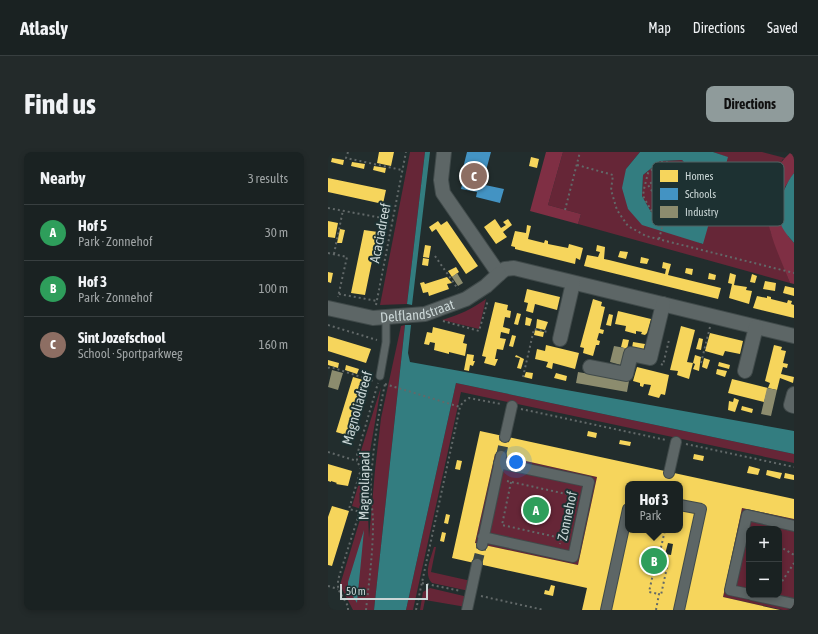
<!DOCTYPE html>
<meta charset="utf-8">
<style>
body{margin:0;font-family:"Asap Condensed",sans-serif;background:#232a2a;color:#f1f3f6}
.controls{position:absolute;right:12px;bottom:12px;display:grid;overflow:hidden;border-radius:8px;box-shadow:0 2px 6px #0003}
.controls button{width:36px;height:36px;display:grid;place-items:center;padding:0;border:0;border-bottom:1px solid #383f40;background:#1a2222;color:#f1f3f6;font:20px sans-serif}
.scale{position:absolute;left:12px;bottom:10px;width:88px;box-sizing:border-box;padding-left:4px;border:2px solid #cad6d6;border-top:0;font-size:11px;line-height:14px;white-space:nowrap;color:#cad6d6;-webkit-text-stroke:3px #1d3132;paint-order:stroke}
.you{position:absolute;left:188px;top:310px;width:14px;height:14px;margin:-10px;border:3px solid #fff;border-radius:50%;background:#1a73e8;box-shadow:0 0 0 6px #1a73e833}
.badge{display:grid;place-items:center;width:26px;height:26px;border-radius:50%;background:#8f9b9b;color:#fff;font-size:13px;font-weight:700}
.pin{position:absolute;translate:-50% -50%;border:2px solid #fff;box-shadow:0 1px 4px #0006}
.popup{position:absolute;left:297px;top:329px;width:58px;height:52px;box-sizing:border-box;display:grid;place-content:center;border-radius:8px;background:#1a2222;filter:drop-shadow(0 1px 3px #0005);font-size:13px;white-space:nowrap;color:#9fa4a5}
.popup b{font-size:15px;color:#f1f3f6}
.popup::after{content:'';position:absolute;left:50%;top:100%;margin-left:-8px;border:8px solid transparent;border-top-color:#1a2222}
.list{margin:0;padding:0;list-style:none}
h2{display:flex;justify-content:space-between;align-items:center;height:52px;margin:0;padding:0 16px;font-size:17px}
h2 small{font-size:13px;font-weight:400;color:#9fa4a5}
.list li{display:grid;grid-template-columns:26px 1fr auto;gap:12px;align-items:center;box-sizing:border-box;height:56px;padding:0 16px;border-top:1px solid #383f40}
.list b{display:block;font-size:15px;white-space:nowrap}
.list p{margin:0;font-size:13px;white-space:nowrap;color:#9fa4a5}
.list em{font-size:13px;font-style:normal;color:#9fa4a5}
.map{position:relative;flex:none;width:466px;height:458px;overflow:hidden;border-radius:8px}
header{display:flex;align-items:center;gap:24px;box-sizing:border-box;height:56px;padding:0 20px;background:#1a2222;border-bottom:1px solid #383f40}
header strong{font-size:19px}
nav{display:flex;gap:22px;margin-inline-start:auto;font-size:14px}
.intro{display:flex;align-items:center;justify-content:space-between;box-sizing:border-box;height:96px;padding:0 24px}
h1{margin:0;font-size:28px}
.button{padding:10px 18px;border-radius:8px;background:#8f9b9b;color:#111;font-size:14px;font-weight:700}
main{display:flex;gap:24px;padding:0 24px}
aside{flex:1;background:#1a2222;border-radius:8px;box-shadow:0 2px 6px #0003}
.map>svg:first-child{display:block}
.green{fill:#662637;fill-rule:evenodd}
.forest{fill:#7f2f44}
.water{fill:#337d80;fill-rule:evenodd}
.homes{fill:#f6d55c;fill-rule:evenodd}
.schools{fill:#4393c3}
.industry{fill:#8c8c6e}
.lines{fill:none;stroke-linecap:round;stroke-linejoin:round}
.pedestrian-tunnel{stroke:#3b4646;stroke-width:10;stroke-dasharray:10 5;stroke-linecap:butt}
.service-casing{stroke:#404a4a;stroke-width:9}
.pedestrian-casing{stroke:#404a4a;stroke-width:12}
.minor-casing{stroke:#404a4a;stroke-width:16}
.path{stroke:#626969;stroke-width:2;stroke-dasharray:2 3;stroke-linecap:butt}
.service{stroke:#5d6666;stroke-width:7}
.pedestrian{stroke:#5d6666;stroke-width:10}
.minor{stroke:#5d6666;stroke-width:14}
.labels{text-anchor:middle;dominant-baseline:central;stroke-width:4;stroke-linejoin:round;paint-order:stroke}
.street-label{font-size:14px;fill:#cad6d6;stroke:#1d3132}
.key{fill:#1d3132;stroke:#516363;stroke-width:1}
.key-label{font-size:11px;fill:#cad6d6}
</style>
<header>
<strong>Atlasly</strong>
<nav><a>Map</a><a>Directions</a><a>Saved</a></nav>
</header>
<div class="intro"><h1>Find us</h1><a class="button">Directions</a></div>
<main>
<aside>
<h2>Nearby<small>3 results</small></h2>
<ul class="list">
<li><span class="badge" style="background:#2e9e5b">A</span><div><b>Hof 5</b><p>Park · Zonnehof</p></div><em>30 m</em></li>
<li><span class="badge" style="background:#2e9e5b">B</span><div><b>Hof 3</b><p>Park · Zonnehof</p></div><em>100 m</em></li>
<li><span class="badge" style="background:#8d6e63">C</span><div><b>Sint Jozefschool</b><p>School · Sportparkweg</p></div><em>160 m</em></li>
</ul>
</aside>
<div class="map">
<svg width="466" height="458" viewBox="0 0 466 458">
<rect width="100%" height="100%" fill="#222d2d"/>
<path class="green" d="M82,0H97L79,152L52,153Z
M235,0H312L298,17L300,57L374,92L399,5L385,0H434L457,6L454,8L442,78L462,131L250,72L253,62L220,53Z
M354,8L368,22L372,37V45L364,58L345,67L323,60L314,44L315,23L332,9Z
M158,147L151,177L114,168C131,163 144,157 158,147Z
M77,173L46,458H35L36,451L35,458H25L12,433L34,361L40,363L41,386L47,318L53,266L73,174Z
M128,231L466,302V311L133,240L85,458H78Z
M53,235L38,323L39,359L24,354L38,308L31,305Z
M167,302L269,325L250,413L147,391Z
M414,356L466,367V458H455L395,445ZM421,377H451V443H421Z
M106,395H108L103,420L143,429L141,439L104,431C95,422 103,406 106,395Z
M102,436L140,445L138,455L97,448L95,458H92L95,440Z"/>
<path class="forest" d="M218,0H235L220,53L253,62L250,72L202,59Z
M463,0H466V21L457,35L453,50L460,84L466,91V132L462,131C444,85 418,40 463,0Z"/>
<path class="water" d="M97,0H102L84,153L79,152Z
M312,0H385L400,5L375,92L314,73L300,57L294,36L298,17ZM354,8L368,22L372,37V45L364,58L345,66L323,60L314,44L315,23L332,9Z
M466,21V91C462,86 457,81 454,75C447,58 455,35 466,21Z
M77,173H83L80,201L82,210L466,279V302L128,231L78,458H46Z
M36,378L29,451L20,436V430Z"/>
<path class="homes" d="M51,0H66L63,14L49,11Z
M203,5L211,7L209,16L201,14Z
M4,6L16,8L15,13L3,10Z
M24,10L37,12L36,17L23,14Z
M46,14L58,16L57,21L45,18Z
M0,26L58,38L55,52L0,40Z
M167,67L173,76L178,73L175,70L180,67L184,73L175,80L179,85L168,92L156,75Z
M0,69L10,71L7,86L0,85Z
M110,69L113,73L119,69L150,114L138,122L108,77L104,80L101,75Z
M199,73L203,74L200,87L216,91L217,88L220,89V92L240,96L241,92L255,96L252,108L248,106L247,112L187,97V95L183,94L187,79L198,81Z
M12,77L17,78L14,91H9Z
M36,78L50,80L37,143L23,141Z
M97,93L103,94L101,106L95,105Z
M269,93L277,95L276,107L281,108L337,122L338,117L334,116L335,110L343,112L340,123L393,136L390,147L256,114L259,103L270,105L272,100L268,99Z
M292,99L300,100L298,107L290,105Z
M313,105L321,107L319,112L312,111Z
M95,106L101,107L100,114L94,113Z
M128,115L131,120L124,125L120,119Z
M358,116L365,117L364,123L357,121Z
M0,120L5,121L3,131L0,130Z
M381,121L388,123L387,128L380,127Z
M402,121L408,123L406,133L419,135L418,138L424,139L421,152L401,146L404,132L400,131Z
M424,122L429,124L427,131L422,130Z
M119,125L124,131L119,132L121,137L101,144L100,140L95,141L92,131L96,130L97,132Z
M437,129L448,131L447,139L435,137Z
M457,134L466,136V144L455,141Z
M199,137L232,145L229,158L207,152L205,161L198,159L200,151L196,150Z
M429,144L439,146V144L443,145V147L459,151L460,148L464,149L463,152L466,153V166L425,156Z
M265,147L274,150L273,154L277,155L272,177L276,178L275,182L271,181L269,188L272,189L271,193H268L265,204L255,201L256,196L252,195Z
M167,150L180,153L179,158L183,159L182,166L177,165L175,175L182,177L181,182L173,180L172,186L178,187L175,198L169,197L167,207H170L167,214L156,211L158,205L154,204Z
M290,159L323,167L319,181L317,183L313,182L314,180L308,179V182L297,179L298,174L287,172Z
M189,161L193,162L190,173L186,172Z
M281,162L285,163L283,174L278,173Z
M198,165L204,167L202,174L197,173Z
M209,167L220,170L217,178L208,176Z
M353,174L367,178L359,210L365,211L361,227L349,223L350,219L342,218Z
M105,175L137,183L135,191L139,192L137,204L121,200V202L106,198L107,191L102,190L101,193L96,192L99,180L104,181Z
M207,178L216,180L215,185L206,183Z
M382,181L415,189L412,202L397,199L395,204L377,199Z
M184,183L188,184L185,195L181,194Z
M0,184L43,197L38,211L0,199Z
M371,186L375,187L373,198L368,197Z
M295,187L301,188L299,197L293,195Z
M305,190L317,192L315,199L304,196Z
M218,193L251,201L247,217L225,211L224,217L218,215L220,210L207,207L209,197L217,199Z
M446,193L454,195L453,198L458,199L455,211L460,212L459,216L455,215L453,222L466,225L465,231L452,226L449,238L440,236L442,231L437,229Z
M139,202L146,203L145,209H147L145,214L142,213L141,219L136,218Z
M188,203L196,207L193,217L189,216L192,206L187,205Z
M367,203L373,205L371,219L365,217L367,212L365,211Z
M376,206L382,208L379,217L374,215Z
M0,208L11,211L10,216L0,213Z
M391,210L402,213L401,217L390,214Z
M18,213L31,217L29,222L17,218Z
M309,215L341,223L337,243L333,242L331,246L320,243L323,233L316,232L315,235L312,234V231L305,229Z
M389,217L399,219L397,225L388,222Z
M198,220L205,221L204,227L196,225Z
M228,221L239,224L238,229L226,226Z
M25,225L42,230L25,285L8,280Z
M404,227L440,236L436,250L400,241Z
M406,246L411,248L407,260L400,258L401,249L405,250Z
M414,254L425,257L424,261L413,258Z
M152,279L466,347V367L414,356L395,445L452,458H254L259,436L124,406ZM167,302L269,325L250,413L147,391ZM300,332H352V378H300ZM340,391L345,392L343,403L337,402Z
M260,279L269,281L268,286L259,284Z
M292,288L303,290L302,294L291,292Z
M366,302L376,304L375,309L365,307Z
M129,308L134,309L132,318L127,317Z
M0,312L24,319L20,334L8,332L9,331L3,329V330L0,329Z
M421,314L432,317L430,323L419,321Z
M439,318L454,321L452,327L438,323Z
M457,321L466,323V328L456,326Z
M4,354L21,359L4,414L0,413V365Z
M118,362L122,363L120,372L116,371Z
M114,380L118,381L116,390L112,389Z
M223,433L227,434L225,444L216,442L217,438L221,439Z"/>
<path class="schools" d="M139,0H163L156,26L157,33L176,37L172,51L148,45L149,40L133,37L137,21L134,20Z"/>
<path class="industry" d="M129,121L135,131L130,134L124,125Z
M286,194L297,196L293,213L282,210Z
M4,218L15,221L10,238L0,235Z
M250,220L301,229L299,240L248,231Z
M439,236L449,238L443,264L433,262Z"/>
<g class="lines">
<path class="pedestrian-tunnel" d="M173,304L177,285
M149,412L154,393"/>
<defs>
<path id="service" d="M52,224L58,190V165"/>
<path id="pedestrian" d="M177,285L184,254
M341,321L348,290
M155,385L245,405L246,401L261,330L171,311
M154,393L173,304
M421,442L402,438L419,363L466,374
M424,443L466,452
M139,458L149,412
M278,458L300,357
M351,458L373,357L352,353"/>
<g id="minor">
<path d="M116,0L113,28L115,41L171,122L177,117L186,116L466,184"/>
<path id="s1" d="M0,156L45,166L97,162L138,147L158,134L171,122"/>
<path d="M232,187L245,131"/>
<path d="M262,215L298,222L303,202L322,206L335,152"/>
<path d="M417,219L428,175"/>
<path d="M466,242L463,253L466,254"/>
</g>
</defs>
<use href="#service" class="service-casing"/>
<use href="#pedestrian" class="pedestrian-casing"/>
<use href="#minor" class="minor-casing"/>
<path class="path" d="M20,0L18,6L74,18
M333,10C339,10 356,13 361,16C380,29 368,66 344,64C337,64 329,60 323,58L315,44L316,37L320,21Z
M249,13L285,23L283,38L289,58L300,74L318,84L466,121
M333,25L355,30L350,52L329,46Z
M331,33L339,35
M343,34L344,27
M345,38L370,45
M339,48L342,40
M0,56L65,68
M237,58L252,0
M338,60L320,33L346,15
M331,87L338,60L364,43L346,15L347,12
M0,101L19,105L10,145
M6,102L15,58
M107,104L130,137
M11,142L49,149
M48,153L78,0
M115,169L151,179L160,148
M0,173L49,188
M373,211L382,175
M333,212L335,213L341,188
M0,216L3,215L45,229
M195,225L206,177L220,180
M57,232L132,255
M193,257L338,288
M358,292L466,315
M0,300L29,309
M179,329L243,343L232,392
M183,330L174,373L233,386
M451,394L466,403
M329,413H327L321,440L331,442
M451,429L453,431L466,411
M94,431L133,439
M0,434L10,437
M451,439L453,431
M153,444L216,458
M20,458V454L10,437V428L31,362L29,359L21,357L33,317L29,309V303L50,231
M38,458C41,430 45,401 45,372C45,358 42,344 43,329C45,296 50,264 57,232
M88,458L132,255L135,250L141,246L173,252
M328,458L331,442L333,443L339,415L329,413L337,378"/>
<use href="#service" class="service"/>
<use href="#pedestrian" class="pedestrian"/>
<use href="#minor" class="minor"/>
</g>
<g class="labels">
<g class="street-label">
<text transform="translate(52 81) rotate(-79)">Acaciadreef</text>
<text stroke="none"><textPath href="#s1" startOffset="91">Delflandstraat</textPath></text>
<text transform="translate(29 256) rotate(-74)">Magnoliadreef</text>
<text transform="translate(36 334) rotate(-89)">Magnoliapad</text>
<text transform="translate(239 364) rotate(-78)">Zonnehof</text>
</g>
</g>
<rect x="324" y="10" width="132" height="64" rx="6" class="key"/>
<rect x="332" y="18" width="18" height="12" fill="#f6d55c"/>
<rect x="332" y="36" width="18" height="12" fill="#4393c3"/>
<rect x="332" y="54" width="18" height="12" fill="#8c8c6e"/>
<g class="key-label">
<text x="357" y="28">Homes</text>
<text x="357" y="46">Schools</text>
<text x="357" y="64">Industry</text>
</g>
</svg>
<div class="controls">
<button>+</button>
<button>−</button>
</div>
<div class="scale">50 m</div>
<div class="you"></div>
<div class="pin badge" style="left:208px;top:358px;background:#2e9e5b">A</div>
<div class="pin badge" style="left:326px;top:409px;background:#2e9e5b">B</div>
<div class="popup"><b>Hof 3</b>Park</div>
<div class="pin badge" style="left:146px;top:24px;background:#8d6e63">C</div>
</div>
</main>
